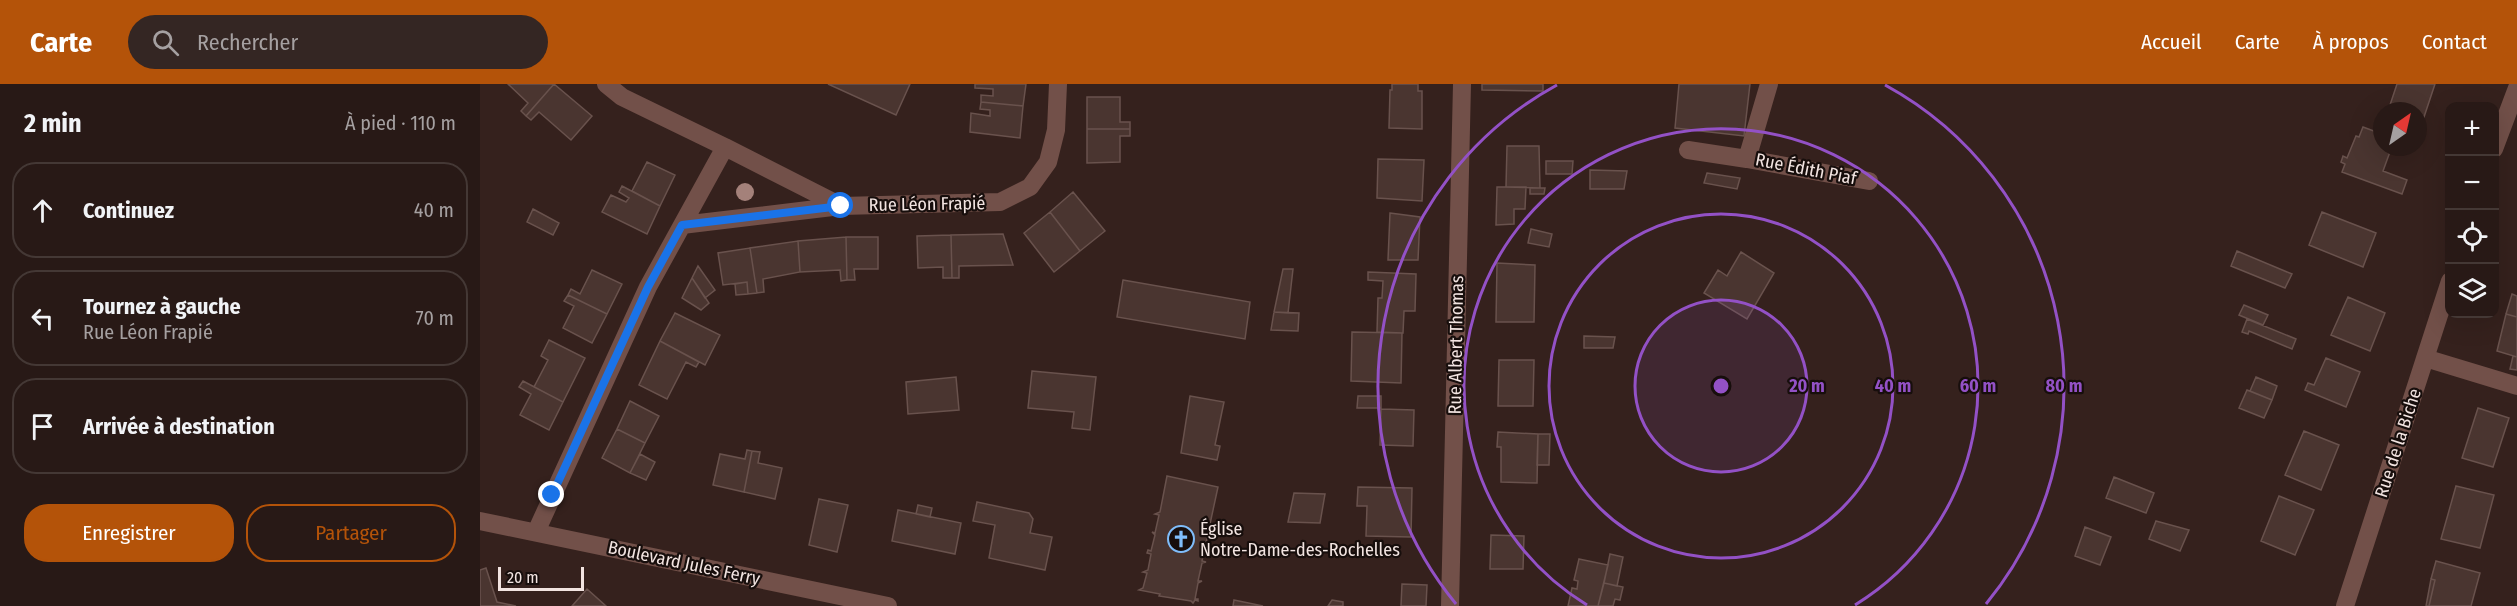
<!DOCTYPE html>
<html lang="fr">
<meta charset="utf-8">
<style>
body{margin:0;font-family:"Fira Sans Condensed",sans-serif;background:#342623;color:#f1f3f6}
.controls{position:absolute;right:18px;top:18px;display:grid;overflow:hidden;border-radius:12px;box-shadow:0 6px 24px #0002}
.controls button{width:54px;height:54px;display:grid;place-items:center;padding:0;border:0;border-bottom:2px solid #443835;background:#281916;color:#f1f3f6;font:30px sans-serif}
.compass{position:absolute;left:1893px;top:18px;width:54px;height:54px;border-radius:50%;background:#281916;box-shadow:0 6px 24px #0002;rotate:34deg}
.scale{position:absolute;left:18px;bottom:15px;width:86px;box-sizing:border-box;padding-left:6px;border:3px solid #f2e4e1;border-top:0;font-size:16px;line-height:21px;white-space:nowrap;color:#f2e4e1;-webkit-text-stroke:4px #170e0c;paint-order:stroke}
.stop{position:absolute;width:18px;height:18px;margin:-14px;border:4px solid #1a73e8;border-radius:50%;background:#fff}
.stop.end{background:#1a73e8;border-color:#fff;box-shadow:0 2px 6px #0008}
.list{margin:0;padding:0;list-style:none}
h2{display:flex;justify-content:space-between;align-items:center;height:78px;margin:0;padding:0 24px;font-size:26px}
h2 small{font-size:20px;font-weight:400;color:#a5a0a1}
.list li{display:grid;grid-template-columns:39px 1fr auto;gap:18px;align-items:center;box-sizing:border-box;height:96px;margin:0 12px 12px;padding:0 12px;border:2px solid #443835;border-radius:24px}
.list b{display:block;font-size:22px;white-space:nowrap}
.list p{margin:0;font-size:20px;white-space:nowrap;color:#a5a0a1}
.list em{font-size:20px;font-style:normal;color:#a5a0a1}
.actions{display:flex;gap:12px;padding:18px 24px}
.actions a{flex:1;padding:14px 0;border:2px solid #b45309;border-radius:24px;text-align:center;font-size:21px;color:#b45309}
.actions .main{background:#b45309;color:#fff}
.icon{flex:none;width:33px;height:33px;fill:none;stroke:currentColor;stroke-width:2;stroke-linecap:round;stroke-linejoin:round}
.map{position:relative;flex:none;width:2037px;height:522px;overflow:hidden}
header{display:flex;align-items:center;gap:36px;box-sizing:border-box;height:84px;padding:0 30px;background:#b45309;color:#fff}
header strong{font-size:28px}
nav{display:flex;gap:33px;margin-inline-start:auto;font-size:21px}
.search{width:420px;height:54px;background:#342623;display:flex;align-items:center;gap:15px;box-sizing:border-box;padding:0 21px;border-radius:33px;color:#a5a0a1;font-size:22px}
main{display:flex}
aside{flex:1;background:#281916}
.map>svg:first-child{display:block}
.building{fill:#4a3530;stroke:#69524d;stroke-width:1.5}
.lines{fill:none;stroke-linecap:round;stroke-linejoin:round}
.minor{stroke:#725049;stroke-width:18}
.tree{fill:#a4817a}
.route{stroke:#1a73e8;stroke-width:8}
.ring{fill:none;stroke:#9351c6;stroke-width:3}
.labels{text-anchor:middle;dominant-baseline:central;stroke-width:4.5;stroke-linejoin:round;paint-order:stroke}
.street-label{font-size:18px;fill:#f2e4e1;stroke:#170e0c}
.poi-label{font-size:18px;fill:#f2e4e1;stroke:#170e0c;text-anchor:start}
.centre{fill:#9351c6;stroke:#170e0c;stroke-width:3}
.ring-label{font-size:18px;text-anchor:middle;font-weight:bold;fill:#9351c6;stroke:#170e0c;stroke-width:4.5;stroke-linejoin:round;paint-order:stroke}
</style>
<header>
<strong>Carte</strong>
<div class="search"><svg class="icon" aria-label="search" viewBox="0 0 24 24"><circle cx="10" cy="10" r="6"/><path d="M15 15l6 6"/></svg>Rechercher</div>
<nav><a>Accueil</a><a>Carte</a><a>À propos</a><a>Contact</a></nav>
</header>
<main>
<aside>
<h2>2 min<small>À pied · 110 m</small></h2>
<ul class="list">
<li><svg class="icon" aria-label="ahead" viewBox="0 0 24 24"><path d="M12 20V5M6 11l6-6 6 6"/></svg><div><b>Continuez</b></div><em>40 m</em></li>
<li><svg class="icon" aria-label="left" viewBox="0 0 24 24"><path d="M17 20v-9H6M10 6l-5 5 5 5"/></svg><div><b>Tournez à gauche</b><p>Rue Léon Frapié</p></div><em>70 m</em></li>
<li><svg class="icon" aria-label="arrive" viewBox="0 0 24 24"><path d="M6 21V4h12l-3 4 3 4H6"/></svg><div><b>Arrivée à destination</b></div></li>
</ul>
<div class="actions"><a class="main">Enregistrer</a><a>Partager</a></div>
</aside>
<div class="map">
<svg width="2037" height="522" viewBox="0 0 2037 522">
<rect width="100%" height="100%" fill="#35211d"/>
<path class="building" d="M28,0H74L46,32L41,27L48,19Z
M74,0L112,32L91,56L59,28L51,36L46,32Z
M348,0H430L416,31Z
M495,0H546L543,22L501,18V11L513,12V5L495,4Z
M912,0H938V7H942V45L909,44L910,6H912Z
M1002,0H1063V7L1002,6Z
M1199,0H1270L1264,52L1195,44Z
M1917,0H1955L1941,42L1938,41V27H1908Z
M607,13H640V38H650V45H607Z
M501,18L543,22L540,54L490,48L491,29L510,32V26L500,25Z
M1883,43L1902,50V63L1911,65L1903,87L1927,96L1922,110L1862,88L1865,80L1861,78L1863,72L1867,74L1876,52L1879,53Z
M607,45H650V52H640V78L607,79Z
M1027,62H1059L1060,104L1026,103Z
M898,75L944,76L942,117L897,114Z
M1066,77H1093L1092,90H1066Z
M167,78L195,91L180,122L152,107Z
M1110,86L1147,87L1144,105H1110Z
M1227,89L1260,94L1257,105L1224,99Z
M142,102L180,122L167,150L122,128L131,111L146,118L149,114L139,108Z
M1017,103H1046L1045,125H1034V140L1016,141Z
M1050,104H1065L1064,110H1050Z
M593,108L625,147L600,167L570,128Z
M53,125L79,139L73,151L47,138Z
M570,128L600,167L574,188L544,149Z
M1842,128L1896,149L1883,183L1829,161Z
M910,129L940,133L938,176H908Z
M1051,145L1072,150L1069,163L1048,159Z
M523,150L533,181L479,182V194H472L471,151Z
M471,151L472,194H463V183L438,184L437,152Z
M366,153H398V185H374L375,196H367Z
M366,153L367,196L361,197L360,186L320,188L318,157Z
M318,157L320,188L283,195L284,208L277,209L270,164Z
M270,164L277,209L268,210L267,198L243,201L238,169Z
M1757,167L1812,190L1805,204L1751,182Z
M1261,168L1294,189L1267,235L1224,209L1238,186L1247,192Z
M1017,179L1055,181L1054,238H1016Z
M218,182L235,206L225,214L212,194Z
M803,185H813L808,229L794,228Z
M112,186L142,200L127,230L88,211L91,205L100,210Z
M888,188L936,190L935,227H924L923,249L897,248L898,214H902L903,197L888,196Z
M212,194L229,219L221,226L202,214Z
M643,196L770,218L765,255L637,233Z
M267,198L268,210L256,211L255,200Z
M2032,210L2037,212V233L2026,230Z
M88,211L127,230L112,259L83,244L94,222L84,217Z
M1868,213L1905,229L1890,267L1851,251Z
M1764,221L1788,231L1783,241L1759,231Z
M794,228L819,229L818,247L791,246Z
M195,229L240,251L225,281L180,257Z
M2026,230L2037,233V273L2017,267Z
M1767,235L1816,255L1812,265L1769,247L1768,250L1762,248Z
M872,248L922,249L921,299L871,297Z
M1104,252L1135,253L1133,264H1104Z
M69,256L105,274L83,318L54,303L68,276L61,272Z
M180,257L219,278L216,283L206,278L187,315L159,301Z
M2033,272L2037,273V286L2030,285Z
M1846,274L1880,288L1866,323L1825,306L1828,299L1834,301Z
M1019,276H1054L1053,322H1018Z
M552,287L616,293L610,346L592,344L594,328L548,324Z
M476,293L479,326L428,330L426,298Z
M1776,293L1797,302L1792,316L1770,307Z
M43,297L83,318L69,346L40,331L51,310L39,303Z
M1767,306L1792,316L1784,334L1759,324Z
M710,312L744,318L735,361L740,362L737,376L701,369Z
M878,312H901V324H877Z
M150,317L179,332L165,359L137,345Z
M1998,324L2029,334L2013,383L1982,374Z
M901,325L934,326L933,362L900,361Z
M137,345L165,359L150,389L122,374Z
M1824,347L1859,361L1841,406L1805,391Z
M1018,348L1058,350L1057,399L1021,398V363H1017Z
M1058,350H1070L1069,381H1057Z
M267,366L272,367L264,408L233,401L240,370L265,375Z
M272,367L280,368L278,379L302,384L295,415L264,408Z
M160,370L175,378L166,396L150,389Z
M687,392L738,403L730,440H734L733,442H730L726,459L730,460L725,461L722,477L726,478L722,479L718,497H722L718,499L715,515H718V517L715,516L713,519L711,517L679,512L680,510L659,506L663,504L667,489L663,488L668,486L671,470L667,469L668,466L671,467L675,451L672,448L675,449L679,431L675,430L680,428Z
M1634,393L1674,409L1666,429L1626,414Z
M1976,402L2014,411L2000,464L1961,455Z
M878,403L932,404L931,453L886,452L887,422H877Z
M814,409L845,410L840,439L808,438Z
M1799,412L1834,426L1815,471L1781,457Z
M339,415L368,421L357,468L329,461Z
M497,418L549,429L553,435L550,449L572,453L565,486L509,474L515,441L493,437Z
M438,421L452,424L450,433L436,430Z
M418,426L481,439L475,470L412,457Z
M1676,437L1709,446L1700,467L1669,455Z
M1605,443L1631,453L1620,481L1595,472Z
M1011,451L1044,452L1043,485H1010Z
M1130,470L1143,473L1137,502L1124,499Z
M1099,475L1128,481L1118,522H1088L1092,504L1097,505L1098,497L1094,496Z
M1956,477L2000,489L1991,522H1949L1955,496L1951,495Z
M6,484L17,518L36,522H0V486Z
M1951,495L1955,496L1949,522H1946Z
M1124,499L1143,503L1140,516L1135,515L1133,522H1118Z
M922,500L947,501L946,522H921Z
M107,505L126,522H92Z
M754,516L783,522H753Z
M852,516L863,518V522H848Z"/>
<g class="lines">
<path class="minor" d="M1289,0L1267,75L1389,97
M245,63L361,122L520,118L550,103L568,78L576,46L578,0
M2014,65L2037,4
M1208,66L1267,75
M202,141L361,122
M1945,274L2037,302
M0,437L408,522
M56,448L168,203L245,63L142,13L126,0
M970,522L982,0
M1865,522L1970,197"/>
</g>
<circle class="tree" cx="265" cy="108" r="9"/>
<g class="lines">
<path class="route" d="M72,411L168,203L202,141L361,122"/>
</g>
<circle cx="1241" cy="302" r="86" fill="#9351c6" fill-opacity=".12"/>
<g class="ring">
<circle cx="1241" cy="302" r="86"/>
<circle cx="1241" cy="302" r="172"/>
<path d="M1107 521A257 257 0 1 1 1375 521"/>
<path d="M976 520A343 343 0 0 1 1077 1M1405 1A343 343 0 0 1 1506 520"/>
</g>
<defs>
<symbol id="church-ring" viewBox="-11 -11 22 22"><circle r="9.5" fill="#170e0c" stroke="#7fbdfa" stroke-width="1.5"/><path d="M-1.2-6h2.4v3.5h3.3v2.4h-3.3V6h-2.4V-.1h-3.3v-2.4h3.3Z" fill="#7fbdfa"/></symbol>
</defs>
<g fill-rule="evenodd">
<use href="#church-ring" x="686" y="440" width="30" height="30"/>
</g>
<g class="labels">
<g class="street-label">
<text transform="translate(1326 85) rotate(11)">Rue Édith Piaf</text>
<text transform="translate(447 120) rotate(-1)">Rue Léon Frapié</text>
<text transform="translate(976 261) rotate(-89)">Rue Albert Thomas</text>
<text transform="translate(1918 359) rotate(-72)">Rue de la Biche</text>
<text transform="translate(204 479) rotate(12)">Boulevard Jules Ferry</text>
</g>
<g class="poi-label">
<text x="720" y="445">Église<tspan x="720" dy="21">Notre-Dame-des-Rochelles</tspan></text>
</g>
</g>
<circle cx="1241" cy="302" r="9" class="centre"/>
<g class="ring-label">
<text x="1327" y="308">20 m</text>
<text x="1413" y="308">40 m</text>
<text x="1498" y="308">60 m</text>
<text x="1584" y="308">80 m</text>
</g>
</svg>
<div class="controls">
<button>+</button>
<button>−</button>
<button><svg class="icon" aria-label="locate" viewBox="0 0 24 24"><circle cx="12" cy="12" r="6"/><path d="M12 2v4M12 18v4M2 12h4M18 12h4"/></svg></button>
<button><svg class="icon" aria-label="layers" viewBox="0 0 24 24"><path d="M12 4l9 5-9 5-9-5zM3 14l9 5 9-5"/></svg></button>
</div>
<svg class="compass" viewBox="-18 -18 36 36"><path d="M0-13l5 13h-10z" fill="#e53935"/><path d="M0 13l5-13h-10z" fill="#a5a0a1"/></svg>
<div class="scale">20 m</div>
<div class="stop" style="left:361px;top:122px"></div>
<div class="stop end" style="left:72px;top:411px"></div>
</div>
</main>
